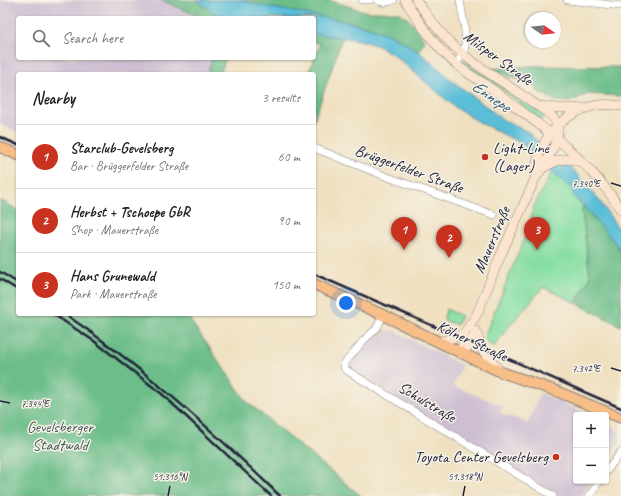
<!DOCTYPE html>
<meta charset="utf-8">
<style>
body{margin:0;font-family:Caveat,sans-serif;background:#f2f2f2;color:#222}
.controls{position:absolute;right:12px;bottom:12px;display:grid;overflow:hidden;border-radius:4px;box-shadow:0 1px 3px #0004}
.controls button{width:36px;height:36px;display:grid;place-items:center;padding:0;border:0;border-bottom:1px solid #e0e0e0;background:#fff;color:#222;font:20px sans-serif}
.compass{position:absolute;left:525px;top:12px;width:36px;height:36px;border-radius:50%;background:#fff;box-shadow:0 1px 3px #0004;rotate:104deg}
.you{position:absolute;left:346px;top:303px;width:14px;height:14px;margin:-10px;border:3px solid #fff;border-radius:50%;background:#1a73e8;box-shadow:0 0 0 6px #1a73e833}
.badge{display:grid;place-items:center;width:26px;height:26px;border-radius:50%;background:#c8321e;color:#fff;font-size:13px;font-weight:700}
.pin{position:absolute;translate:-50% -33px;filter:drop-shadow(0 1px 2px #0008)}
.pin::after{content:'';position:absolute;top:21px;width:14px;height:12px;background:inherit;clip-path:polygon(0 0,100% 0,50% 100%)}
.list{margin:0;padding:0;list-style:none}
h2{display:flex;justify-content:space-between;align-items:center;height:52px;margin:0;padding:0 16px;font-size:17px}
h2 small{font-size:13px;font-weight:400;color:#767676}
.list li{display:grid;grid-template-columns:26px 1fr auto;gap:12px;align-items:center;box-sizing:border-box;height:64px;padding:0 16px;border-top:1px solid #e0e0e0}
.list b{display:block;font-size:15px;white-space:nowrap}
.list p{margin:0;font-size:13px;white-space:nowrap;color:#767676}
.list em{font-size:13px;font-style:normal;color:#767676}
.icon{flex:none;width:22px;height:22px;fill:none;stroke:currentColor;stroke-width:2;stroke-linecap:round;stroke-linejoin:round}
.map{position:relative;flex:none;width:621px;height:496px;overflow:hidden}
.search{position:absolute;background:#fff;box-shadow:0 1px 3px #0004;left:16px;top:16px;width:300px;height:44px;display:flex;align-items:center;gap:10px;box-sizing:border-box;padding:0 14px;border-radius:4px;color:#767676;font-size:15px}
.panel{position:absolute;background:#fff;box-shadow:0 1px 3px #0004;left:16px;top:72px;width:300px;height:244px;border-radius:4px}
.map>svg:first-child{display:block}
.industrial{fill:#cdbed2}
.green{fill:#85dea3;stroke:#54806f}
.forest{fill:#6cbd89;stroke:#477062}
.water{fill:#5abed8;stroke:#3e708a}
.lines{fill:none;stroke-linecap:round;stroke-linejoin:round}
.minor-casing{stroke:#88817e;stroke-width:8}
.secondary-casing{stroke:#88817e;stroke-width:10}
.primary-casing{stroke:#88817e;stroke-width:12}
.minor{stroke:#fff;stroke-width:7}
.secondary{stroke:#fce5cf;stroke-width:9}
.primary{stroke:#f7be88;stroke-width:10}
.rail{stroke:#22223b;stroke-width:2.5}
.ticks{fill:none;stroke:#22223b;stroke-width:1.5}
.poi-dot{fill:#c8321e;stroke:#f7f3e8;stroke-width:1.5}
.labels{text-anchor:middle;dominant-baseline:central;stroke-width:3;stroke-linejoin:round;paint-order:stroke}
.street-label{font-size:16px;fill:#22223b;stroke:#f7f3e8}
.poi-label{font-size:16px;fill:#22223b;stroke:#f7f3e8;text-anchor:start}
.park-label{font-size:16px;fill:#405a5a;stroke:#f7f3e8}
.water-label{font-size:17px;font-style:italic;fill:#365972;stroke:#f7f3e8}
.ticks-label{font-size:10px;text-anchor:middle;fill:#22223b;stroke:#f7f3e8;stroke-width:3;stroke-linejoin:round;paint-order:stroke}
</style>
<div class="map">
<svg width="621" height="496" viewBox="0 0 621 496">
<rect width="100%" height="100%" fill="#f7f3e8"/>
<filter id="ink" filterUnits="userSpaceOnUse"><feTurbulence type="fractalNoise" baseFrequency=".025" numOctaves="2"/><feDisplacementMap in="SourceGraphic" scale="8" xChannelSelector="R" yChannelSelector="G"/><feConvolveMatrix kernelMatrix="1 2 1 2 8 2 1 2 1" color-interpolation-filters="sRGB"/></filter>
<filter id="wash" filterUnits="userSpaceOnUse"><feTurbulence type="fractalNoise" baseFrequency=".012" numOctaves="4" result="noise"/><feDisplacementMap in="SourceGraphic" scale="16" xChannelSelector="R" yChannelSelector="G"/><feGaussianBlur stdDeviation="0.9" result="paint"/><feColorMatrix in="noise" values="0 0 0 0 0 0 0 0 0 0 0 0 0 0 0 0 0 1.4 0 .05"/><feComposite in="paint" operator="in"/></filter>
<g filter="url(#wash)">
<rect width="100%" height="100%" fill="#efe0c0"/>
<path class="industrial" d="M0,0H161L202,18H18V58H224L218,74H18V132L0,124Z
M386,331H394L462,365L453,386L503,406L500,413L528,423L540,393L590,415H576V481H592L581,496H560L495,460L414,410L352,368L350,366L351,363L366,345L380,333L383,335Z
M606,423L616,428L619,434V443L606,461Z"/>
<path class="green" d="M463,61H465L545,116L541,120L499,87L464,65L462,63Z
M552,172L571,188L575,198L583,205L582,211L590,278L576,303L543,287L505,331L494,347L488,343L484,337L528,230L534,206Z
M446,309L461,316L457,325L446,321L444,319Z"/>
<path class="forest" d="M161,0H328L367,12H397C410,16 417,31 425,41L418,51L395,37L372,28L348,22L314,120V74H308L320,44L314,42V18H203Z
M212,58H226L220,74H207Z
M530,66L621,67V96L588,94L569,102L556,101L537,91V86L528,84L492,69Z
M0,200L18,210V314H186L247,402L361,496H0Z
M583,205L616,244L621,253V326L576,303L590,278L582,211Z"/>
<path class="water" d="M196,0H243L253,4L348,22L372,28L395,37L418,51L454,82L505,121L528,132L561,164L569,166L575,172L602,204L621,233V253L616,244L583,205L575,198L571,188L521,143L481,123L456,108L394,55L378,46L360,40L314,34V18H231L216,14Z"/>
</g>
<g filter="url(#ink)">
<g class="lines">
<defs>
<path id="minor" d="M362,0H370
M377,0C383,4 388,3 394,0
M567,0L621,6
M455,64C458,61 461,57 463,54C469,40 462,15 460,0
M314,148L385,176L494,215
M383,315L377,328L364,340L344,364V367L346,370L553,496
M606,472L621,452
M589,496L600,481"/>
<path id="secondary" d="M405,0C419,22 435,47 456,64C465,72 476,78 486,85C535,121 588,157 621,210
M416,0C430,20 445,40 464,55C486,73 512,87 535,104C542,109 554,115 557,124C563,137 543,168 535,179L499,259L477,314L465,332L461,354
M539,106L558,108H582
M543,168C558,159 564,157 581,162
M535,178C536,168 537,156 542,147C557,118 588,99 621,106
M476,331L482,350L499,370
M438,342L456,337L465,332
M461,354L471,343L476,331"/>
<path id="primary" d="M0,147L18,155
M314,284L383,315L501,372L556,391L621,418"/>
</defs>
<use href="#minor" class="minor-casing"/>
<use href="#secondary" class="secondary-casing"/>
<use href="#primary" class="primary-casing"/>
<use href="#minor" class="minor"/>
<use href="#secondary" class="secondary"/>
<use href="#primary" class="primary"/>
<path class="rail" d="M0,137L18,145
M0,272L18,283
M314,274L621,408
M0,279L18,290
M53,314L94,341L162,394L271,496
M65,314C143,367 212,430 280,496"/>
</g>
</g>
<path class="ticks" d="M611,183L621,186M611,368L621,371M0,401L10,403M168,496L170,486M463,496L465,486"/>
<g class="poi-dot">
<circle cx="485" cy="157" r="4"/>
<circle cx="556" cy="457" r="4"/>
</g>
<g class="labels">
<g class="street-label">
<text transform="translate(498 58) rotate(36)">Milsper Straße</text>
<text transform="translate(409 169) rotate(20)">Brüggerfelder Straße</text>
<text transform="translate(492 240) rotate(-67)">Mauerstraße</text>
<text transform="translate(472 341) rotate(25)">Kölner Straße</text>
<text transform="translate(427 402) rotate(31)">Schulstraße</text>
</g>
<g class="poi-label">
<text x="493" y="148">Light-Line<tspan x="493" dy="18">(Lager)</tspan></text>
<text x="548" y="457" text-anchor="end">Toyota Center Gevelsberg</text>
</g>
<g class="park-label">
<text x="60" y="427">Gevelsberger<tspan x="60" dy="18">Stadtwald</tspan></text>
</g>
<g class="water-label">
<text transform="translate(491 96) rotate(35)">Ennepe</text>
</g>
</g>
<g class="ticks-label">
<text x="586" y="187">7.340°E</text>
<text x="586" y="372">7.342°E</text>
<text x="35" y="407">7.344°E</text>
<text x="170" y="480">51.316°N</text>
<text x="465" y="480">51.318°N</text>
</g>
</svg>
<div class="controls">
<button>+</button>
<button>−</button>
</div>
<svg class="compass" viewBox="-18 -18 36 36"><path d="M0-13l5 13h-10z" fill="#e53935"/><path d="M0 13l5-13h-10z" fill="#767676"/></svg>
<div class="you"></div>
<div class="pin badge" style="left:404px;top:250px">1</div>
<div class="pin badge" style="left:449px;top:258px">2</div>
<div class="pin badge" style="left:537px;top:250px">3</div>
<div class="search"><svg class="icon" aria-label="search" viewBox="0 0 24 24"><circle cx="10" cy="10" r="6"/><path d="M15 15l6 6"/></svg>Search here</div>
<section class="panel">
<h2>Nearby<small>3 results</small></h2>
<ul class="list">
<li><span class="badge">1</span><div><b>Starclub-Gevelsberg</b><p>Bar · Brüggerfelder Straße</p></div><em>60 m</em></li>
<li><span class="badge">2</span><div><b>Herbst + Tschoepe GbR</b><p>Shop · Mauerstraße</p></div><em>90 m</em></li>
<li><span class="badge">3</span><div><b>Hans Grunewald</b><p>Park · Mauerstraße</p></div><em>150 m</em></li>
</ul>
</section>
</div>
